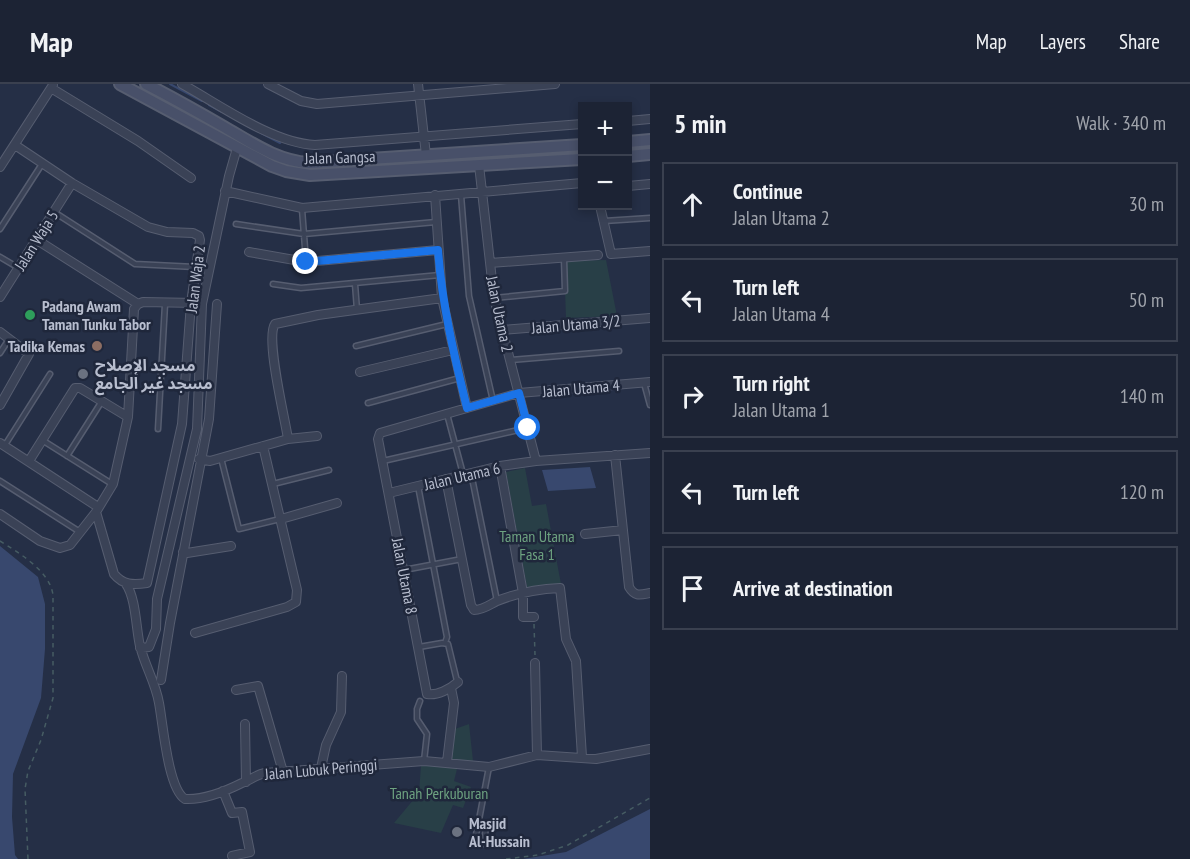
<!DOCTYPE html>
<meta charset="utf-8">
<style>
body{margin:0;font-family:"PT Sans Narrow","Noto Sans Arabic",sans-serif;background:#252b3c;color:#f1f3f6}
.controls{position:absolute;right:18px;top:18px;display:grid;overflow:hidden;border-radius:0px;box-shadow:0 3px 9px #0003}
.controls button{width:54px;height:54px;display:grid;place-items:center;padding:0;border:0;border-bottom:2px solid #3a404f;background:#1c2334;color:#f1f3f6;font:30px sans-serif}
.stop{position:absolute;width:18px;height:18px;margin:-14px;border:4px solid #1a73e8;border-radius:50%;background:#fff}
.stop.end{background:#1a73e8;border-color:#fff;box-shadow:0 2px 6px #0008}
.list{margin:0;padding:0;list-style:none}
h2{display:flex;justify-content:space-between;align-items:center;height:78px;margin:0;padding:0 24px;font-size:26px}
h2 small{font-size:20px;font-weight:400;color:#a0a4ac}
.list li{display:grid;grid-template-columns:39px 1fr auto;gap:18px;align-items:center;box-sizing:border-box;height:84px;margin:0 12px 12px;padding:0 12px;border:2px solid #3a404f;border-radius:0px}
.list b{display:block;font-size:22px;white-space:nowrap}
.list p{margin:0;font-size:20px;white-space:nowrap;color:#a0a4ac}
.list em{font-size:20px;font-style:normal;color:#a0a4ac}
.icon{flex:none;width:33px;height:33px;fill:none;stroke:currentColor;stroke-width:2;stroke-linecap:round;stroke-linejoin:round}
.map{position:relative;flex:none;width:650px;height:775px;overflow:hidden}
header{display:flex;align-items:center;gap:36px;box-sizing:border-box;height:84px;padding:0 30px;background:#1c2334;border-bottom:2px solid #3a404f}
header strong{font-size:28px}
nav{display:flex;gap:33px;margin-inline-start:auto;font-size:21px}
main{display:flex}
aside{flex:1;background:#1c2334}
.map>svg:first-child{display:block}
.green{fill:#283f47}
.water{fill:#38486e}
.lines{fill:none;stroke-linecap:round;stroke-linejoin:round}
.stream{stroke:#38486e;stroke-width:2}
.service-casing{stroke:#565d70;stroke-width:7}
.minor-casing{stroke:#565d70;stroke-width:10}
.secondary-casing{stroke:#565d70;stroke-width:14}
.path{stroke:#465c63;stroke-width:1.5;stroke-dasharray:4.5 4.5;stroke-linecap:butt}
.service{stroke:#3a4256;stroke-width:4}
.minor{stroke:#3a4256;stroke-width:8}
.secondary{stroke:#485069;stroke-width:10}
.route{stroke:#1a73e8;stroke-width:8}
.leisure-dot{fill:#2e9e5b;stroke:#1f273b;stroke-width:2}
.education-dot{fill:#8d6e63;stroke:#1f273b;stroke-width:2}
.worship-dot{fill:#6b7280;stroke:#1f273b;stroke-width:2}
.labels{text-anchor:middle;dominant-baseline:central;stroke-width:5;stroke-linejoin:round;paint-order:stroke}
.street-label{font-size:16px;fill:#b8becf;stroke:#1f273b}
.poi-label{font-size:16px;font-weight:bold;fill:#b8becf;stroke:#1f273b;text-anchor:start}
.park-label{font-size:16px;fill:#6da280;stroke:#1f273b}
</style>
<header>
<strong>Map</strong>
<nav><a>Map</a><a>Layers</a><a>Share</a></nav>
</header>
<main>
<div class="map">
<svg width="650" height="775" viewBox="0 0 650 775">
<rect width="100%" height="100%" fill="#252f46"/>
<path class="green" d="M606,176L617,232L566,234L564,177Z
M525,384L532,422L546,420L561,500L527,503L506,388Z
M469,640L473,677L448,676L452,646Z
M421,681H458L454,697L471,703L463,724L453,721L441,749L394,739L419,709Z"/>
<path class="water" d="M590,383L596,404L548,407L542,386Z
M0,462L38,493L45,520V565L41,614L13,690L12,733L15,771L18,775H0Z
M650,725V775H523L566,768Z"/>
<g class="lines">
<path class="stream" d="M170,0L202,17
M209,21L222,28
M261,49L280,59"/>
<defs>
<path id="service" d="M461,111L469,212L493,317
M302,125L306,177
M54,128L135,180L195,183
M604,137L650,134
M236,140L304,150L436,138
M0,145L42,80
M0,173L17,183
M273,200L301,204L440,191
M355,200L357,226
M494,214L565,207L564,175
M356,262L447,240
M0,269L9,255
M511,276L619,267
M644,299L650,321
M368,319L460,294
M447,330L463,390
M158,345L165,220
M42,356L112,400
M5,361L50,290
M67,372L102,317
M221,374L239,445L280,435
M383,377L527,344
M471,389L497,517
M0,397L80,448
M273,400L329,386
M418,402L447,553L445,559
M404,486L462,475
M419,563L442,559L448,560L457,597
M420,617L417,625V635L427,650L424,677
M474,760L478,741
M484,760L486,742L478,741L489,683"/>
<path id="minor" d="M182,0C220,21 272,59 315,61L582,40
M268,0L301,17L317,20L555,0
M418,0L426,71
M51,4L138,57L191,94
M628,37L650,35
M15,61L72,99L148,143L167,148L193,149L199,152L200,156L191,219L182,340L147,499C133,501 123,501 114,490L96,428
M479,81L494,214L536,377
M0,83L53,1
M628,102L650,100
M225,107L302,124L582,99
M435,111L442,214L467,324
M600,122L611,170L650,167
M37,156L138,220
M249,168L306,178L438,166
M490,179L598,171
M0,213L72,99
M138,220L143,218L196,219
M502,246L650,234
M0,248L29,270L0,321
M360,288L453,266
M288,355C285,334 265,254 275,240L318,231L442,214
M0,359L98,423
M615,371L629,503C635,513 640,511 650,509
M199,375L210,377L288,355L317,352
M29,377L75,304H80L128,333
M500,382L523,509V533H534
M446,395L471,521L474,526C483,526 489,521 497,517C517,509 538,505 560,504L566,555L576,577L582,673
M389,409L500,382L536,377L650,369
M0,430L40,457L60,464L70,461L96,428L113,400L128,333L134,225L138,220
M281,435L337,419
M585,450L623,446
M183,468L187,469L231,462
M126,500C136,514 136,545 140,562C145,582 156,600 159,619C163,640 168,705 185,715C203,716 226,707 242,699C251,696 255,691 265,689L424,677L489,683L537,671L596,675L650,665
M195,549L287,523L296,518L297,506L263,362
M140,564L149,563L156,545L157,515L197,345L202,220L229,92L237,64
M535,579L537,671
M161,596L170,539L209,335L217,220
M458,598C450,605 437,612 427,610L378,355L380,349L519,309L650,298
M236,606L258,602L283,688
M245,640L246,698
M447,678L454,619L451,604
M321,684L326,661L341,628L342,592
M223,707L232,729L242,728L250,768L232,772"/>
<path id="secondary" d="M120,0L272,82L286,87L310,91L582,75
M146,0C173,14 198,28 224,43C252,59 277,77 309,79L582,61
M628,58L650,56
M628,72L650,70"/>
</defs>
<use href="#service" class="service-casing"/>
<use href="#minor" class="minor-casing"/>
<use href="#secondary" class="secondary-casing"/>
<path class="path" d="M0,457C19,469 50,487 53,511V614L41,656L28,687L25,705L28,775
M534,540L535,571
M506,775L538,771L568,761L650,714"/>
<use href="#service" class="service"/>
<use href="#minor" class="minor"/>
<use href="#secondary" class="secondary"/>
</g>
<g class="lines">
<path class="route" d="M306,178L438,166C442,220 454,271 467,324L519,309L528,344"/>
</g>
<circle class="leisure-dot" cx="30" cy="231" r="6"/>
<circle class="education-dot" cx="97" cy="262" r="6"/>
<g class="worship-dot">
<circle cx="83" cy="290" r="6"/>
<circle cx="457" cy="748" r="6"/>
</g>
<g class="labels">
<g class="street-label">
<text transform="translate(340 73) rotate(-2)">Jalan Gangsa</text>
<text transform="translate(36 156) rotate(-58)">Jalan Waja 5</text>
<text transform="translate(195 195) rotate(-83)">Jalan Waja 2</text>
<text transform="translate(500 230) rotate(78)">Jalan Utama 2</text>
<text transform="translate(576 240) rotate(-5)">Jalan Utama 3/2</text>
<text transform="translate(581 304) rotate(-5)">Jalan Utama 4</text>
<text transform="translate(462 392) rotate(-13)">Jalan Utama 6</text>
<text transform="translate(405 492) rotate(79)">Jalan Utama 8</text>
<text transform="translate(321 685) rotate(-5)">Jalan Lubuk Peringgi</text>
</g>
<g class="poi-label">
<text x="42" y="222">Padang Awam<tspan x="42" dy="18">Taman Tunku Tabor</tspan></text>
<text x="85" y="262" text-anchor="end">Tadika Kemas</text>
<text x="95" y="281">مسجد الإصلاح<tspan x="95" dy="18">مسجد غير الجامع</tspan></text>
<text x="469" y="739">Masjid<tspan x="469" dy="18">Al-Hussain</tspan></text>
</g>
<g class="park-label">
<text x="537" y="452">Taman Utama<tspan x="537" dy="18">Fasa 1</tspan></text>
<text x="439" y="709">Tanah Perkuburan</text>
</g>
</g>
</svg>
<div class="controls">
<button>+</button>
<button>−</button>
</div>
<div class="stop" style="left:528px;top:344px"></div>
<div class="stop end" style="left:306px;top:178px"></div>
</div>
<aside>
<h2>5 min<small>Walk · 340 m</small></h2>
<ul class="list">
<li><svg class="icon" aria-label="ahead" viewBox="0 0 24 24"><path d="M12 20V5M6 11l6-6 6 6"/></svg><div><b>Continue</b><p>Jalan Utama 2</p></div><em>30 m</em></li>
<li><svg class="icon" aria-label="left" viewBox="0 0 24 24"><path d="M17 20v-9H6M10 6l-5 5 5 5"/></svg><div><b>Turn left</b><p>Jalan Utama 4</p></div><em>50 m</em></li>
<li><svg class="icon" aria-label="right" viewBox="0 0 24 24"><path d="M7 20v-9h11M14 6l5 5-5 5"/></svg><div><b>Turn right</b><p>Jalan Utama 1</p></div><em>140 m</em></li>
<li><svg class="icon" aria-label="left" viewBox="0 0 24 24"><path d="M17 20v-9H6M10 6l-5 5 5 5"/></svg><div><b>Turn left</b></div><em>120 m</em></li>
<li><svg class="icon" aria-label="arrive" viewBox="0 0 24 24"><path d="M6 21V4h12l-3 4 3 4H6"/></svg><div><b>Arrive at destination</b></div></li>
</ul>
</aside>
</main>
